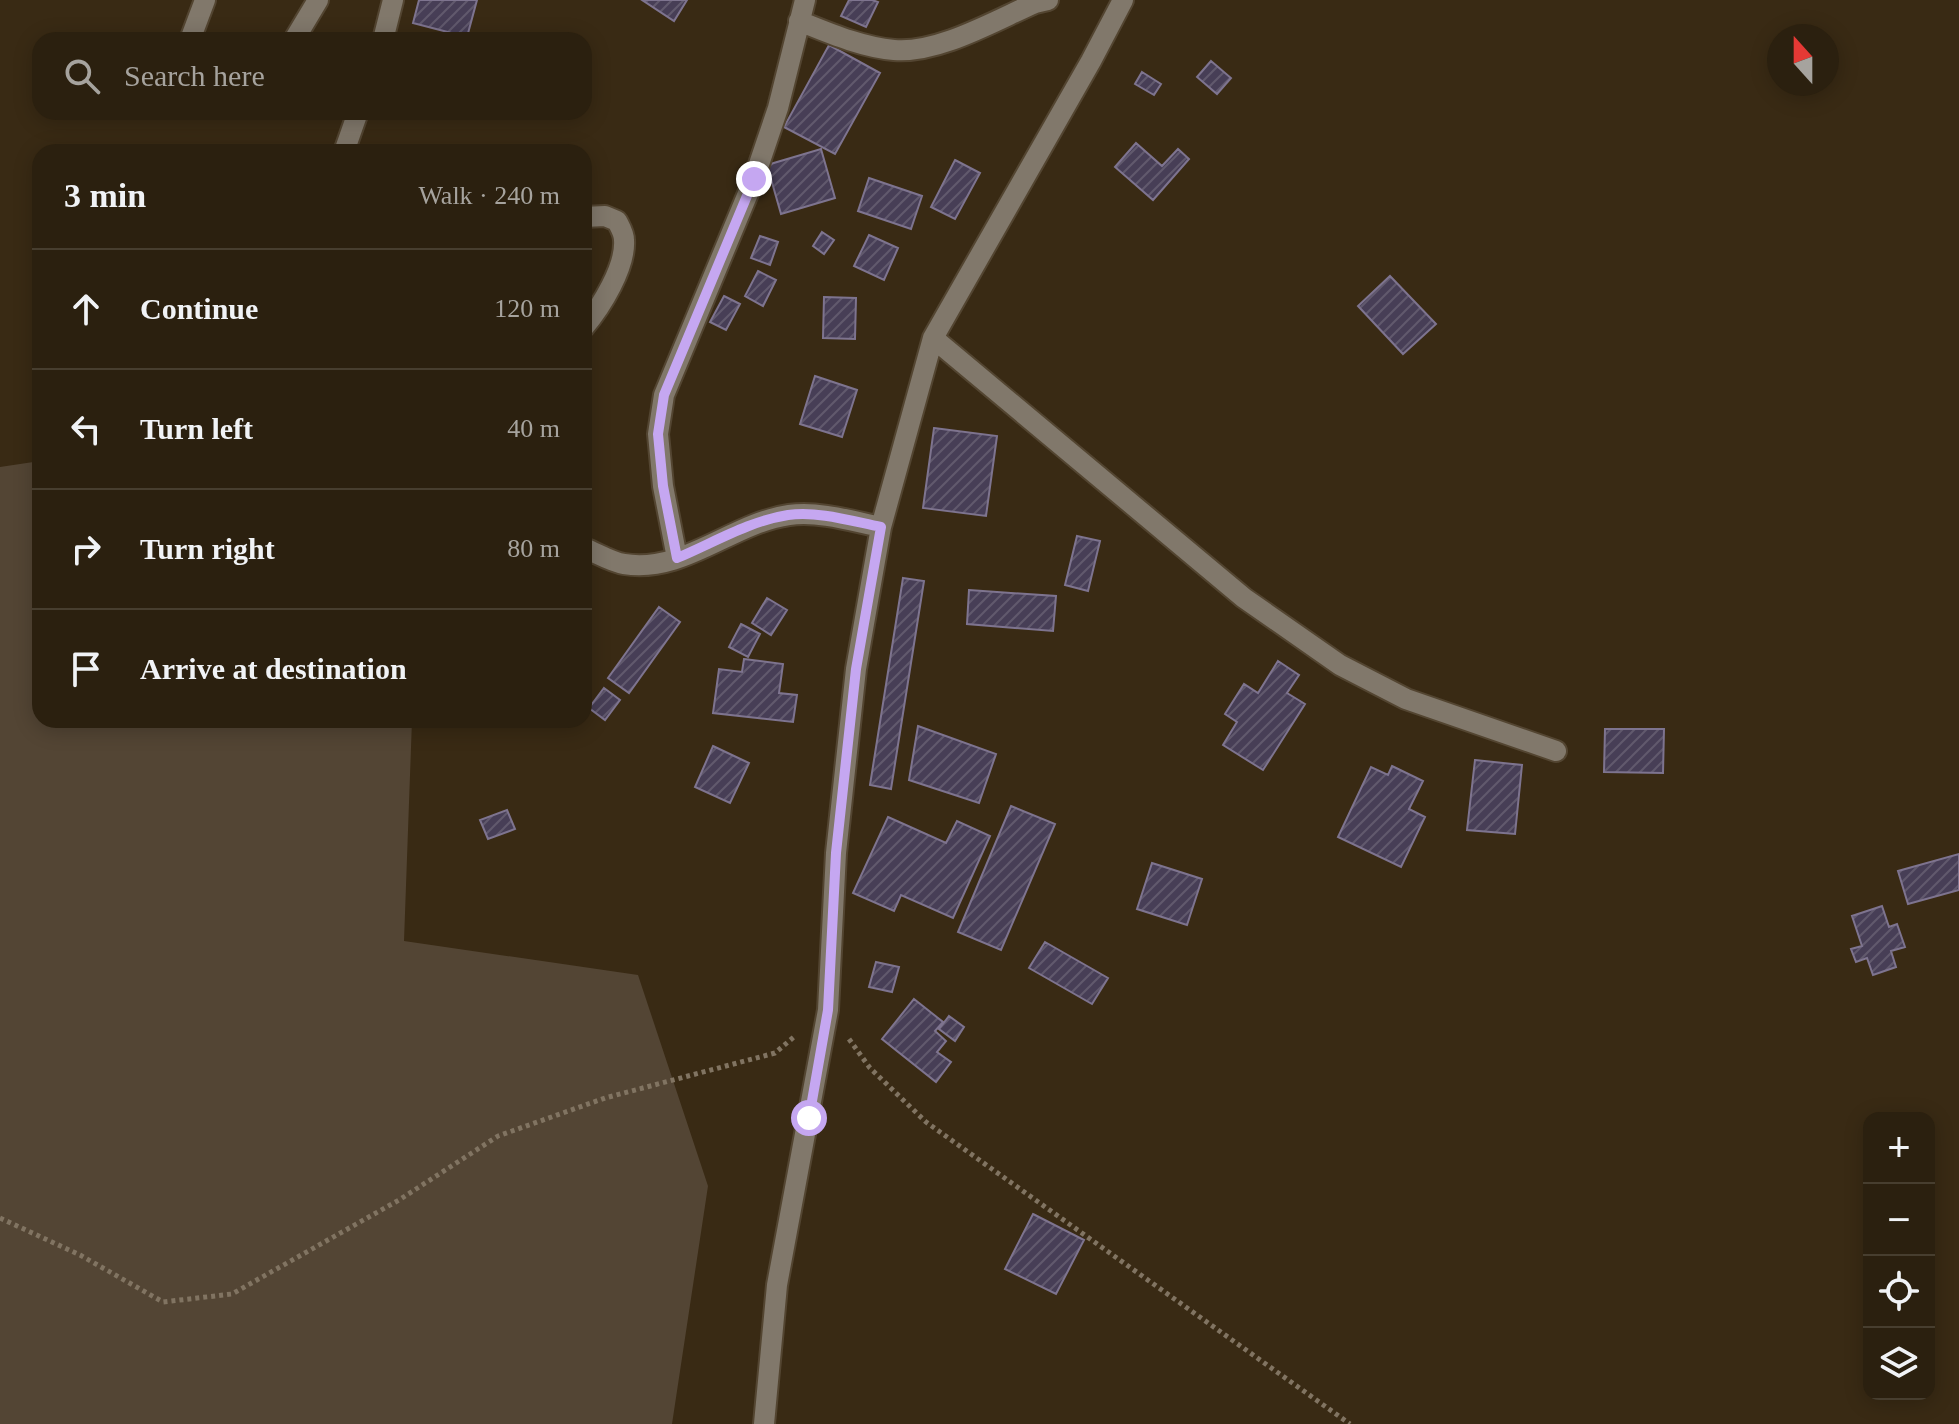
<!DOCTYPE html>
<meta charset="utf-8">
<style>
body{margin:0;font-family:Georgia,serif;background:#332818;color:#f1f3f6}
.controls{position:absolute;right:24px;bottom:24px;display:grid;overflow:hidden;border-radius:16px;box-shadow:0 4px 20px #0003}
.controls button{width:72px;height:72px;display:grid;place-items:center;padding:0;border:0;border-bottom:2px solid #473e2f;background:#2b200f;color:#f1f3f6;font:40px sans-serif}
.compass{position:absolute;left:1767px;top:24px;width:72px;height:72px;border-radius:50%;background:#2b200f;box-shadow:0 4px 20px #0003;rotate:339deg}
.stop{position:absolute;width:24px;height:24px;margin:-18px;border:6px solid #c5a7f1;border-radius:50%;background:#fff}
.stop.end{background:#c5a7f1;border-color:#fff;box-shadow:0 2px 8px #0008}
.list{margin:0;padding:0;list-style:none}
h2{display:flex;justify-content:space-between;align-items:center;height:104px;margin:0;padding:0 32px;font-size:34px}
h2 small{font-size:26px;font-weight:400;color:#a6a39e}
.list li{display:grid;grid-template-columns:52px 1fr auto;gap:24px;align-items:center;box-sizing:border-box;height:120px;padding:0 32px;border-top:2px solid #473e2f}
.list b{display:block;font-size:30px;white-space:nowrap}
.list em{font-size:26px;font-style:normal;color:#a6a39e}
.icon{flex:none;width:44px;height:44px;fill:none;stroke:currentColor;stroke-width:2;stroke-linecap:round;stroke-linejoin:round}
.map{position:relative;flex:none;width:1959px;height:1424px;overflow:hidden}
.search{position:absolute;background:#2b200f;box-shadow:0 4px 20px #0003;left:32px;top:32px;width:560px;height:88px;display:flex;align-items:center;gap:20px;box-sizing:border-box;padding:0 28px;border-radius:24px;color:#a6a39e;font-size:30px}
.panel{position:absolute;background:#2b200f;box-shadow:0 4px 20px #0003;left:32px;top:144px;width:560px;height:584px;border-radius:24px}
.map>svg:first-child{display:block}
.green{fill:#534534}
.building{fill:url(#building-hatch);stroke:#7e748f;stroke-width:2}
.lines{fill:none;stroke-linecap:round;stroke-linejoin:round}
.minor-casing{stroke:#534531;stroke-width:24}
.path{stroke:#817462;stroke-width:5;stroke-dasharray:4 4;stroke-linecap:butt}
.minor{stroke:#81786b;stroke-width:20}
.route{stroke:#c5a7f1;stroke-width:10}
</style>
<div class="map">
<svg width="1959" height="1424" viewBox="0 0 1959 1424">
<defs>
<pattern id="building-hatch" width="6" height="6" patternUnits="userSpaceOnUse" patternTransform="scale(2)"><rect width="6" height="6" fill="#473e56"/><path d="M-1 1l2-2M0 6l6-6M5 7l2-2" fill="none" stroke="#61596d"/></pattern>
</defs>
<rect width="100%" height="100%" fill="#392a14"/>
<path class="green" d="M40,461V720H412L404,941L638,975L708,1186L672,1424H0V467Z"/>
<path class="building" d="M419,0H477L467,37L413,23Z
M642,0H687L674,21Z
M849,0H872L878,2L866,27L841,16Z
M829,45L880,73L835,154L784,127Z
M1211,61L1231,78L1217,94L1197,77Z
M1142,72L1161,84L1154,95L1135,84Z
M1136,143L1162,166L1178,149L1189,159L1153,200L1115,167Z
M821,149L835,198L781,214L767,165Z
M955,160L980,173L955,219L931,207Z
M869,178L922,196L911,229L858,211Z
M822,232L834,240L824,254L813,246Z
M869,235L898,248L884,280L854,266Z
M760,236L778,242L770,265L751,258Z
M758,271L776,280L763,306L745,296Z
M1390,276L1436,324L1403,354L1358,306Z
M724,296L740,304L726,330L710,322Z
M824,297L856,298L855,339L823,338Z
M815,376L857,390L842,437L800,424Z
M934,428L997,436L986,516L923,508Z
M1077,536L1100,541L1088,591L1065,585Z
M903,578L924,581L891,789L870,785Z
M969,590L1056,596L1053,631L967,624Z
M767,598L787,610L771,635L752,623Z
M659,607L680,622L629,693L608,678Z
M741,624L760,634L748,657L729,647Z
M744,659L783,664L779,693L797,695L793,722L713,713L719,669L742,672Z
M1278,661L1299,675L1287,693L1305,704L1263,770L1223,745L1237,722L1225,714L1244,684L1258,693Z
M604,688L620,700L605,720L589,708Z
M918,726L996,754L979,803L909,780Z
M1605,729H1664L1663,773L1604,772Z
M713,746L749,763L730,803L695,787Z
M1475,760L1522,765L1515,834L1467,830Z
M1392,766L1423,781L1409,809L1425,817L1401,867L1338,837L1371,767L1388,775Z
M1011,806L1055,824L1001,950L958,932Z
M507,810L515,829L488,839L480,820Z
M888,817L946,843L957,821L990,836L953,918L901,895L894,911L853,893Z
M1959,854V890L1908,904L1898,871Z
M1152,863L1202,879L1187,925L1137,909Z
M1882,906L1889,927L1897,924L1905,947L1891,951L1896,967L1873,975L1867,958L1856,962L1851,949L1862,946L1852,916Z
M1045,942L1108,978L1092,1004L1029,968Z
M876,962L899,967L892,992L869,987Z
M914,999L943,1022L935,1031L946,1041L937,1052L951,1062L936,1082L882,1039Z
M949,1016L964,1027L955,1041L939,1029Z
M1033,1214L1084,1240L1056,1294L1005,1269Z"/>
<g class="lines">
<defs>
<path id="minor" d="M799,21C829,33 861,47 894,50C938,54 996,20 1035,3L1048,0
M190,40L205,0
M294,40L318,0
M383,40L393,0
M344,152L358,112
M584,217L605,216L617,221C620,227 624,233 624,240C626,267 601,307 584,327
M933,338L1244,598L1340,665L1406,699L1556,751
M584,548C597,553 611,562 624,564C683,574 732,523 789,515C820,511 852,521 881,527
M677,558L663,486L658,434L664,395L754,179L778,108L805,0
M764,1424L777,1285L828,1010L836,853L856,669L881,527L933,338L1091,61L1123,0"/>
</defs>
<use href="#minor" class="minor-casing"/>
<path class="path" d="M849,1039L870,1068L926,1122L1350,1424
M0,1218L80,1255L163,1302L232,1294L399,1200L498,1136L605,1098L775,1053L795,1036"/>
<use href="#minor" class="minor"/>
</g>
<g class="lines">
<path class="route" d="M754,179L664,395L658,434L663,486L677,558C713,543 749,521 788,515C819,511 851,521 881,527L856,669L836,853L828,1010L809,1118"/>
</g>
</svg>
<div class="controls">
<button>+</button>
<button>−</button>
<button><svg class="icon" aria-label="locate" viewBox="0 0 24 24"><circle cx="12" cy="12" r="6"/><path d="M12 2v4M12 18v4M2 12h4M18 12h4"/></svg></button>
<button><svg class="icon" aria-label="layers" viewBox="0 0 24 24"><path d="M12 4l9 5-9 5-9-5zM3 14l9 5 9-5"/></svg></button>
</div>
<svg class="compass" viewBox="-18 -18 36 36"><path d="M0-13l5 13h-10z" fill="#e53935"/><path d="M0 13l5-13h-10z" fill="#a6a39e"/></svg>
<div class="stop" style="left:809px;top:1118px"></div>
<div class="stop end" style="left:754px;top:179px"></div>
<div class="search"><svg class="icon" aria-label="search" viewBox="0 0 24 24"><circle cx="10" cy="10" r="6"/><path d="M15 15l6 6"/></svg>Search here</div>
<section class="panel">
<h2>3 min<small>Walk · 240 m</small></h2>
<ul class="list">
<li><svg class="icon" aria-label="ahead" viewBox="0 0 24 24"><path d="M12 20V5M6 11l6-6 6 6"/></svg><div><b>Continue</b></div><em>120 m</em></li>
<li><svg class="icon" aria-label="left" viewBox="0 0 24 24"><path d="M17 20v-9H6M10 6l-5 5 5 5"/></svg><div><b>Turn left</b></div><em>40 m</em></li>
<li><svg class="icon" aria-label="right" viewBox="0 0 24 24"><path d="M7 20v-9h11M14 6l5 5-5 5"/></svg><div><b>Turn right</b></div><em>80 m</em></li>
<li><svg class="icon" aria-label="arrive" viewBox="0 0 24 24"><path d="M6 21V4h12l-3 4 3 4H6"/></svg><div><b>Arrive at destination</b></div></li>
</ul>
</section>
</div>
